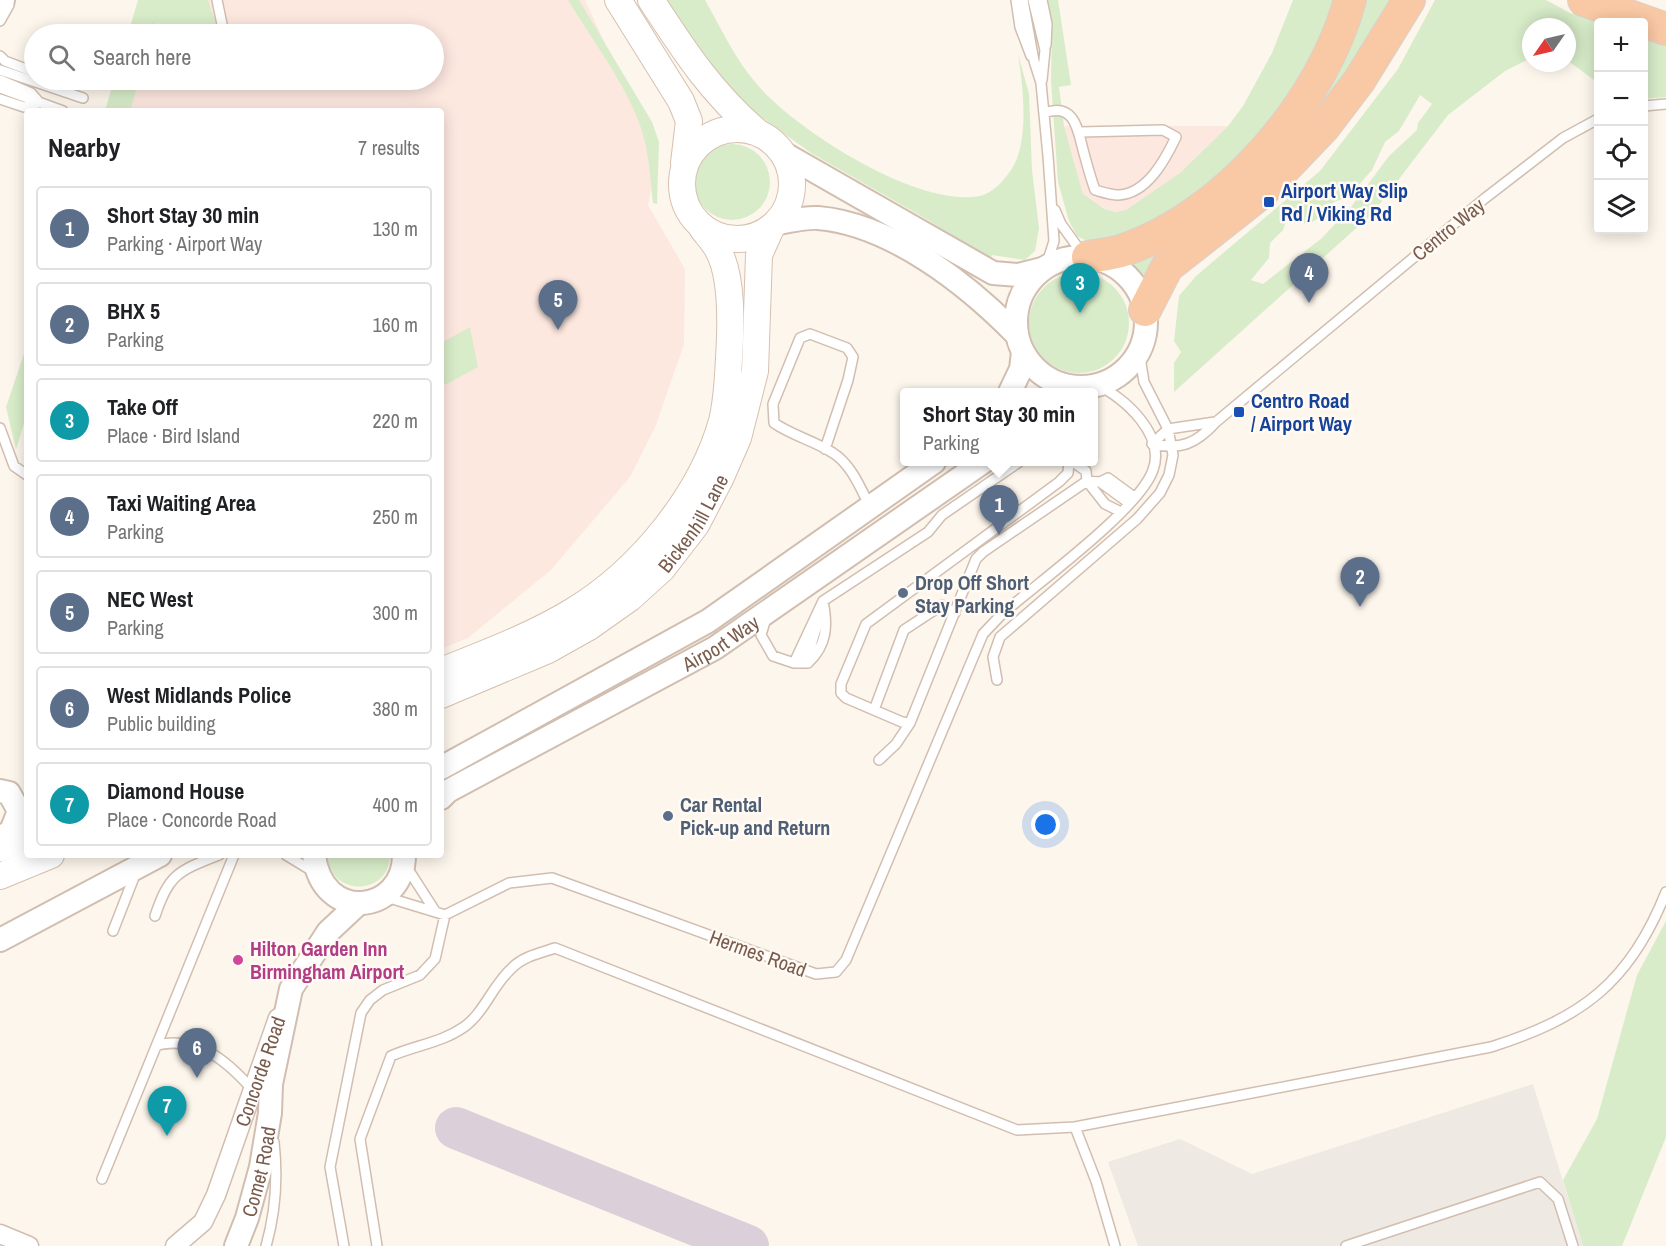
<!DOCTYPE html>
<meta charset="utf-8">
<style>
body{margin:0;font-family:"Archivo Narrow",sans-serif;background:#f6f6f6;color:#202124}
.controls{position:absolute;right:18px;top:18px;display:grid;overflow:hidden;border-radius:6px;box-shadow:0 3px 15px #0003}
.controls button{width:54px;height:54px;display:grid;place-items:center;padding:0;border:0;border-bottom:2px solid #e0e0e0;background:#fff;color:#202124;font:30px sans-serif}
.compass{position:absolute;left:1522px;top:18px;width:54px;height:54px;border-radius:50%;background:#fff;box-shadow:0 3px 15px #0003;rotate:236deg}
.you{position:absolute;left:1046px;top:825px;width:21px;height:21px;margin:-15px;border:4px solid #fff;border-radius:50%;background:#1a73e8;box-shadow:0 0 0 9px #1a73e833}
.badge{display:grid;place-items:center;width:39px;height:39px;border-radius:50%;background:#ea580c;color:#fff;font-size:20px;font-weight:700}
.pin{position:absolute;translate:-50% -50px;filter:drop-shadow(0 2px 3px #0008)}
.pin::after{content:'';position:absolute;top:32px;width:21px;height:18px;background:inherit;clip-path:polygon(0 0,100% 0,50% 100%)}
.popup{position:absolute;left:900px;top:388px;width:198px;height:78px;box-sizing:border-box;display:grid;place-content:center;border-radius:6px;background:#fff;filter:drop-shadow(0 2px 4px #0005);font-size:20px;white-space:nowrap;color:#757577}
.popup b{font-size:22px;color:#202124}
.popup::after{content:'';position:absolute;left:50%;top:100%;margin-left:-12px;border:12px solid transparent;border-top-color:#fff}
.list{margin:0;padding:0;list-style:none}
h2{display:flex;justify-content:space-between;align-items:center;height:78px;margin:0;padding:0 24px;font-size:26px}
h2 small{font-size:20px;font-weight:400;color:#757577}
.list li{display:grid;grid-template-columns:39px 1fr auto;gap:18px;align-items:center;box-sizing:border-box;height:84px;margin:0 12px 12px;padding:0 12px;border:2px solid #e0e0e0;border-radius:6px}
.list b{display:block;font-size:22px;white-space:nowrap}
.list p{margin:0;font-size:20px;white-space:nowrap;color:#757577}
.list em{font-size:20px;font-style:normal;color:#757577}
.icon{flex:none;width:33px;height:33px;fill:none;stroke:currentColor;stroke-width:2;stroke-linecap:round;stroke-linejoin:round}
.map{position:relative;flex:none;width:1666px;height:1246px;overflow:hidden}
.search{position:absolute;background:#fff;box-shadow:0 3px 15px #0003;left:24px;top:24px;width:420px;height:66px;display:flex;align-items:center;gap:15px;box-sizing:border-box;padding:0 21px;border-radius:33px;color:#757577;font-size:22px}
.panel{position:absolute;background:#fff;box-shadow:0 3px 15px #0003;left:24px;top:108px;width:420px;height:750px;border-radius:6px}
.map>svg:first-child{display:block}
.commercial{fill:#fde8e0}
.industrial{fill:#efe9e4}
.green{fill:#d8ecc9;fill-rule:evenodd}
.lines{fill:none;stroke-linecap:round;stroke-linejoin:round}
.taxiway{stroke:#dbcfda;stroke-width:42}
.service-casing{stroke:#d1beb0;stroke-width:12}
.minor-casing{stroke:#d1beb0;stroke-width:21}
.tertiary-casing{stroke:#d1beb0;stroke-width:26}
.secondary-casing{stroke:#d6c0b0;stroke-width:28}
.trunk-casing{stroke:#dad1cd;stroke-width:34}
.service{stroke:#fff;stroke-width:9}
.minor{stroke:#fff;stroke-width:18}
.tertiary{stroke:#fff;stroke-width:22}
.secondary{stroke:#fff;stroke-width:26}
.trunk{stroke:#f9c8a4;stroke-width:32}
.transit-dot{fill:#1a4fb4;stroke:#fffaf3;stroke-width:2}
.service-dot{fill:#5c6f8a;stroke:#fffaf3;stroke-width:2}
.hotel-dot{fill:#d1479c;stroke:#fffaf3;stroke-width:2}
.labels{text-anchor:middle;dominant-baseline:central;stroke-width:5;stroke-linejoin:round;paint-order:stroke}
.transit-label{font-size:20px;font-weight:bold;fill:#164399;stroke:#fffaf3;text-anchor:start}
.street-label{font-size:20px;fill:#7a5c4d;stroke:#fffaf3}
.service-label{font-size:20px;font-weight:bold;fill:#4e5e75;stroke:#fffaf3;text-anchor:start}
.hotel-label{font-size:20px;font-weight:bold;fill:#b23c85;stroke:#fffaf3;text-anchor:start}
</style>
<div class="map">
<svg width="1666" height="1246" viewBox="0 0 1666 1246">
<rect width="100%" height="100%" fill="#fdf6ec"/>
<path class="commercial" d="M142,0H585L644,128L655,172L648,205L685,269L684,344L656,425L630,477L551,570L468,638L441,649V111H106L116,80H434V34H131Z
M1064,126H1228L1180,173L1155,193L1126,210L1115,212L1092,203L1083,194Z"/>
<path class="industrial" d="M1533,1084L1583,1246H1138L1108,1162L1180,1139L1252,1174Z"/>
<path class="green" d="M138,0H208L217,27L214,34L156,23L152,34H128Z
M568,0H579L652,122L659,142L657,204L653,203C650,177 649,150 640,125C624,81 592,40 568,0Z
M665,0H705C723,32 738,65 764,92C804,134 919,208 980,196C990,194 1002,183 1008,174C1031,147 1023,87 1018,54L1029,94L1032,170L1039,228L1035,251L1025,260L992,255L990,261L928,220L811,153L729,94Z
M1047,0H1058L1071,85L1059,87L1064,126L1083,194L1103,208L1115,212L1126,210L1180,173L1228,126L1243,106L1272,53L1293,0H1338L1283,111L1235,168L1141,235L1087,241L1077,236L1069,221L1058,182L1051,81L1052,25Z
M1358,0H1399L1351,78L1146,283L1124,258L1217,204Z
M1435,0H1546L1572,14L1577,11L1604,22H1598V83L1567,60V27H1531V58L1505,71L1448,115L1373,213L1174,392V363L1181,352L1174,341L1179,296L1196,276L1320,171L1398,69ZM1420,95L1432,104L1418,123L1417,130L1389,156L1351,207L1322,238L1263,284L1251,280L1269,258L1270,243L1283,230L1287,219L1308,224L1325,215L1334,202L1348,197L1372,170L1385,142L1399,131Z
M1644,38L1666,46V97L1644,99Z
M114,80H139L130,111H105Z
M694 182a38 38 0 1 1 76 0a38 38 0 1 1-76 0Z
M1029 323a50 50 0 1 1 100 0a50 50 0 1 1-100 0Z
M470,327L478,367L445,385L441,377V343Z
M24,354L27,355V413L16,450L6,407Z
M327,855H390C390,896 330,898 327,855Z
M1666,921V1137L1622,1246H1583L1563,1180L1597,1119L1637,975Z"/>
<g class="lines">
<path class="taxiway" d="M456,1128L748,1246"/>
<defs>
<path id="service" d="M217,0L224,34
M1016,0L1020,27L1031,56
M1023,0L1034,61L1041,83L1048,156L1054,241L1046,266
M1033,0L1045,50L1042,80
M1042,0L1047,24L1046,45
M0,21L9,5
M0,56L5,61L34,72
M0,70L83,98
M0,80L31,93L38,101
M0,88L63,111
M0,99L24,107L39,103
M1644,106L1666,104
M1044,113C1077,101 1078,134 1085,157C1088,168 1091,179 1095,190C1102,192 1111,195 1118,195C1147,194 1165,160 1176,137L1163,130L1080,132
M1055,210L1061,224L1084,256
M0,428L14,466L27,475
M1152,444C1181,450 1196,444 1216,422L1484,199L1563,138L1598,119
M1152,444L1168,429L1215,422
M825,449L848,380L853,357L847,348L810,334L800,338L773,404L774,423C793,436 815,441 833,453C851,464 861,489 870,507
M1069,462L1068,473L1059,482L866,624L841,684V693L846,698L902,722L910,723L976,559L983,552L1087,481L1105,504L1121,512
M1073,462L1086,471L1087,481L1100,482L1129,503
M1100,482L1108,478L1134,497
M766,618L761,635L773,656L794,663L823,601L928,532L942,515L1019,462
M794,663H808C827,645 828,626 823,601
M794,663L809,652L821,612
M997,680L993,657L1000,637L1137,519L1160,493L1169,475L1173,455L1168,429L1144,382L1139,351
M874,710L904,630L942,605L955,613
M879,760L896,744L910,723
M286,855L314,872
M406,866L435,911
M386,897L445,915L509,883L552,878L816,974L836,972L846,960L983,634L1001,615C1036,584 1139,510 1153,470C1166,435 1124,397 1097,385
M155,916C169,874 178,871 219,855
M113,931L136,872
M157,1045C198,1036 226,1060 252,1089
M1075,1127L1491,1047C1582,1018 1630,983 1666,892
M102,1179L234,855
M266,1246C276,1211 278,1178 274,1142
M344,1246L330,1167L361,1013L370,1000L383,990L420,975L435,959L445,915
M377,1246L360,1139L391,1056C416,1045 441,1043 464,1027C485,1012 493,984 513,967C524,956 541,953 555,948L1017,1130L1075,1127L1096,1181L1115,1246
M1346,1246L1540,1182L1558,1199L1573,1246"/>
<g id="minor">
<path d="M0,1234L29,1246"/>
<path id="s1" d="M175,1246L203,1222L216,1195L278,1018"/>
</g>
<g id="tertiary">
<path d="M0,5L3,0"/>
<path d="M783,153L993,273L1019,275L1042,269"/>
<path d="M778,223C791,221 805,217 818,218C891,224 967,284 1016,334"/>
<circle cx="1081" cy="322" r="65"/>
<path d="M1010,392L1021,369L1023,352"/>
<path d="M441,768L708,621L934,462"/>
<path d="M0,791L9,793L19,811L11,831L0,838"/>
<path id="s2" d="M441,798L448,791L715,648L983,462"/>
<path d="M314,855C322,924 404,914 404,855"/>
<path d="M0,940L160,855"/>
<path id="s3" d="M236,1246L247,1218L261,1167L270,1113L271,1084L291,989L328,932L359,903"/>
</g>
<g id="secondary">
<path d="M618,0L681,101L689,121L684,163"/>
<path d="M651,0C685,52 710,91 757,132"/>
<circle cx="737" cy="184" r="55"/>
<path d="M441,671C486,653 532,636 573,611C639,571 701,496 722,421C727,401 728,378 729,358C731,327 733,277 718,250C714,242 707,235 702,228"/>
<path id="s4" d="M441,695L548,650L589,627L630,598L662,569L696,525L720,479L738,438L755,371L759,255L771,228"/>
<path d="M0,848L27,838"/>
<path d="M0,876L51,855"/>
</g>
<path id="trunk" d="M1584,0L1666,29
M1088,257C1100,255 1113,254 1124,250C1226,215 1322,103 1350,0
M1145,310L1167,267L1261,193L1324,127L1359,81L1409,0"/>
</defs>
<use href="#service" class="service-casing"/>
<use href="#minor" class="minor-casing"/>
<use href="#tertiary" class="tertiary-casing"/>
<use href="#secondary" class="secondary-casing"/>
<use href="#trunk" class="trunk-casing"/>
<use href="#service" class="service"/>
<use href="#minor" class="minor"/>
<use href="#tertiary" class="tertiary"/>
<use href="#secondary" class="secondary"/>
<use href="#trunk" class="trunk"/>
</g>
<g class="transit-dot">
<rect x="1263" y="196" width="12" height="12" rx="3"/>
<rect x="1233" y="406" width="12" height="12" rx="3"/>
</g>
<g class="service-dot">
<circle cx="903" cy="593" r="6"/>
<circle cx="668" cy="816" r="6"/>
</g>
<circle class="hotel-dot" cx="238" cy="960" r="6"/>
<g class="labels">
<g class="transit-label">
<text x="1281" y="190">Airport Way Slip<tspan x="1281" dy="23">Rd / Viking Rd</tspan></text>
<text x="1251" y="400">Centro Road<tspan x="1251" dy="23">/ Airport Way</tspan></text>
</g>
<g class="street-label">
<text transform="translate(1448 229) rotate(-39)">Centro Way</text>
<text stroke="none"><textPath href="#s4" startOffset="312">Bickenhill Lane</textPath></text>
<text stroke="none"><textPath href="#s2" startOffset="320">Airport Way</textPath></text>
<text transform="translate(758 953) rotate(20)">Hermes Road</text>
<text stroke="none"><textPath href="#s1" startOffset="198">Concorde Road</textPath></text>
<text stroke="none"><textPath href="#s3" startOffset="78">Comet Road</textPath></text>
</g>
<g class="service-label">
<text x="915" y="582">Drop Off Short<tspan x="915" dy="23">Stay Parking</tspan></text>
<text x="680" y="804">Car Rental<tspan x="680" dy="23">Pick-up and Return</tspan></text>
</g>
<g class="hotel-label">
<text x="250" y="948">Hilton Garden Inn<tspan x="250" dy="23">Birmingham Airport</tspan></text>
</g>
</g>
</svg>
<div class="controls">
<button>+</button>
<button>−</button>
<button><svg class="icon" aria-label="locate" viewBox="0 0 24 24"><circle cx="12" cy="12" r="6"/><path d="M12 2v4M12 18v4M2 12h4M18 12h4"/></svg></button>
<button><svg class="icon" aria-label="layers" viewBox="0 0 24 24"><path d="M12 4l9 5-9 5-9-5zM3 14l9 5 9-5"/></svg></button>
</div>
<svg class="compass" viewBox="-18 -18 36 36"><path d="M0-13l5 13h-10z" fill="#e53935"/><path d="M0 13l5-13h-10z" fill="#757577"/></svg>
<div class="you"></div>
<div class="pin badge" style="left:999px;top:535px;background:#5c6f8a">1</div>
<div class="popup"><b>Short Stay 30 min</b>Parking</div>
<div class="pin badge" style="left:1360px;top:607px;background:#5c6f8a">2</div>
<div class="pin badge" style="left:1080px;top:313px;background:#0f9aa8">3</div>
<div class="pin badge" style="left:1309px;top:303px;background:#5c6f8a">4</div>
<div class="pin badge" style="left:558px;top:330px;background:#5c6f8a">5</div>
<div class="pin badge" style="left:197px;top:1078px;background:#5c6f8a">6</div>
<div class="pin badge" style="left:167px;top:1136px;background:#0f9aa8">7</div>
<div class="search"><svg class="icon" aria-label="search" viewBox="0 0 24 24"><circle cx="10" cy="10" r="6"/><path d="M15 15l6 6"/></svg>Search here</div>
<section class="panel">
<h2>Nearby<small>7 results</small></h2>
<ul class="list">
<li><span class="badge" style="background:#5c6f8a">1</span><div><b>Short Stay 30 min</b><p>Parking · Airport Way</p></div><em>130 m</em></li>
<li><span class="badge" style="background:#5c6f8a">2</span><div><b>BHX 5</b><p>Parking</p></div><em>160 m</em></li>
<li><span class="badge" style="background:#0f9aa8">3</span><div><b>Take Off</b><p>Place · Bird Island</p></div><em>220 m</em></li>
<li><span class="badge" style="background:#5c6f8a">4</span><div><b>Taxi Waiting Area</b><p>Parking</p></div><em>250 m</em></li>
<li><span class="badge" style="background:#5c6f8a">5</span><div><b>NEC West</b><p>Parking</p></div><em>300 m</em></li>
<li><span class="badge" style="background:#5c6f8a">6</span><div><b>West Midlands Police</b><p>Public building</p></div><em>380 m</em></li>
<li><span class="badge" style="background:#0f9aa8">7</span><div><b>Diamond House</b><p>Place · Concorde Road</p></div><em>400 m</em></li>
</ul>
</section>
</div>
